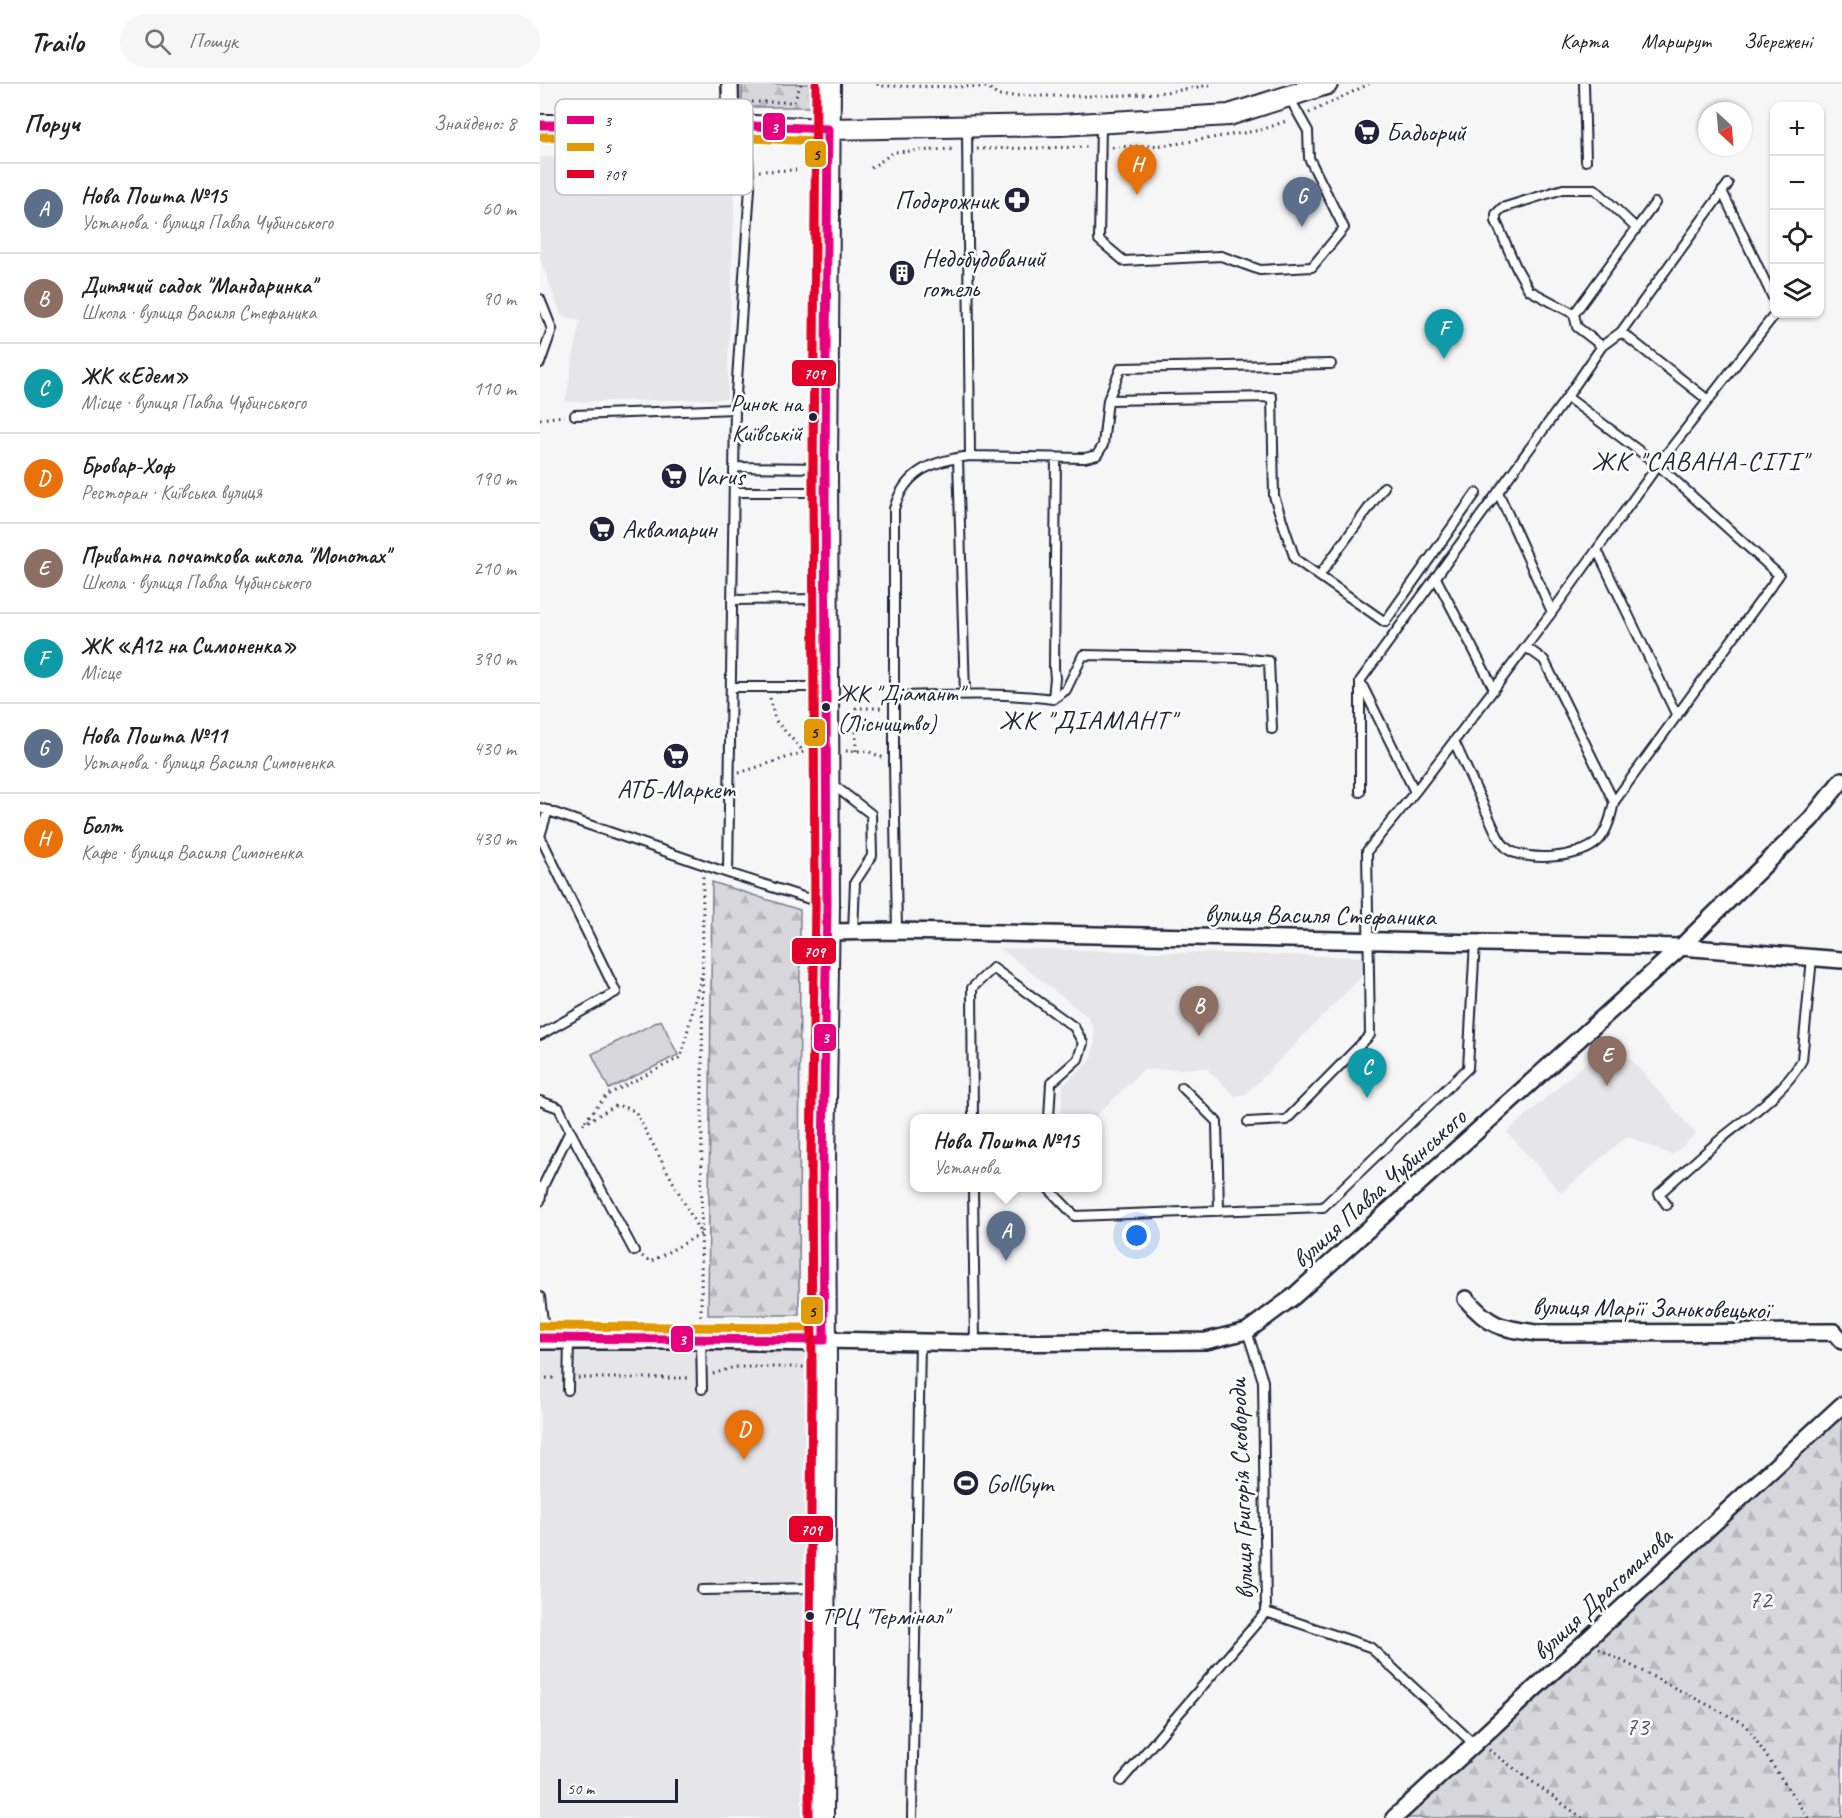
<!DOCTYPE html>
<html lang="uk">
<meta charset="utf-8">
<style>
body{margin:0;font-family:Caveat,sans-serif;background:#f6f6f6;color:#222}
.controls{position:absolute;right:18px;top:18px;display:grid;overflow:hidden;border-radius:12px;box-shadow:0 2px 4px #0004}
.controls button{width:54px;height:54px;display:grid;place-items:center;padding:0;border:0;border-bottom:2px solid #e0e0e0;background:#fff;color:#222;font:30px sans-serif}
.compass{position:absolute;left:1158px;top:18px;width:54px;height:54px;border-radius:50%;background:#fff;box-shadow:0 2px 4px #0004;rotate:154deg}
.scale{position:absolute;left:18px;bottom:15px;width:120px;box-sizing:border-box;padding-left:6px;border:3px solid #22223b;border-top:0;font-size:16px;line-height:21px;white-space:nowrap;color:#22223b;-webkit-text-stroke:4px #fff;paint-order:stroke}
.you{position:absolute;left:597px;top:1152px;width:21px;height:21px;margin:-15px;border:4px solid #fff;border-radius:50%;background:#1a73e8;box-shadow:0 0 0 9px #1a73e833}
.badge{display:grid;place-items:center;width:39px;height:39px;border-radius:50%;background:#ea580c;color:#fff;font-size:20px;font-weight:700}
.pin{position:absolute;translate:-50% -50px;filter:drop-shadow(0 2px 3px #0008)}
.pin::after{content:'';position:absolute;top:32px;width:21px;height:18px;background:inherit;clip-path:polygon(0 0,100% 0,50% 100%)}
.popup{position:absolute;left:370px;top:1030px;width:192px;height:78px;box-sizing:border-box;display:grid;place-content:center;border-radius:12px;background:#fff;filter:drop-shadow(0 2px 4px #0005);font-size:20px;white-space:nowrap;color:#767676}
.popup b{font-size:22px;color:#222}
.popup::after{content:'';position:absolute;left:50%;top:100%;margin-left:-12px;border:12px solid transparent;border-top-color:#fff}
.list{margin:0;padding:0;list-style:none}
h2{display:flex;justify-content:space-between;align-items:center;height:78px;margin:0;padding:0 24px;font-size:26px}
h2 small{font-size:20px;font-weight:400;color:#767676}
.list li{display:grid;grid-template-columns:39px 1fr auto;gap:18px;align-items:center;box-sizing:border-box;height:90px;padding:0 24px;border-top:2px solid #e0e0e0}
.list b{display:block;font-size:22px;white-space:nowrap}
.list p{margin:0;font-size:20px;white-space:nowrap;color:#767676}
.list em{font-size:20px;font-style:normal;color:#767676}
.icon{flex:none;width:33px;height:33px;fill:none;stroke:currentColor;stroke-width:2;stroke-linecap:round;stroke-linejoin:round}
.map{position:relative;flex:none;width:1302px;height:1734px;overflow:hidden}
header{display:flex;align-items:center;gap:36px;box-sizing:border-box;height:84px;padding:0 30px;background:#fff;border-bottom:2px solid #e0e0e0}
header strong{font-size:28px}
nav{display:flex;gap:33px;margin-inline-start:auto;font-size:21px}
.search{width:420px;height:54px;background:#f6f6f6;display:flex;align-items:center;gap:15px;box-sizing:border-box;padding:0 21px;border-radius:33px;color:#767676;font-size:22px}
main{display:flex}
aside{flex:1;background:#fff}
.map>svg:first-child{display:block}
.built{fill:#e6e6e9}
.forest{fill:url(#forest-firs);stroke:#7c7c8b;stroke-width:1.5}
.garden{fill:#d7d7db;stroke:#7c7c8b;stroke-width:1.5}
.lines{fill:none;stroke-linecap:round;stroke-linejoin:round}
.service-casing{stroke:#22223b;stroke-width:12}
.minor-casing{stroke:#22223b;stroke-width:20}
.tertiary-casing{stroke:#22223b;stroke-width:24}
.secondary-casing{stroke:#22223b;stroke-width:26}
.primary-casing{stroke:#22223b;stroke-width:28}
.path{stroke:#22223b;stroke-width:3;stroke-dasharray:1.5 4.5;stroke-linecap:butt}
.service{stroke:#fff;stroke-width:8}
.minor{stroke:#fff;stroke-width:15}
.tertiary{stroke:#fff;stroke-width:20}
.secondary{stroke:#fff;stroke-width:21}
.primary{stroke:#fff;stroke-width:24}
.bus-1-casing{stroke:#fff;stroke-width:14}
.bus-2-casing{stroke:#fff;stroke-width:14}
.bus-3-casing{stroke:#fff;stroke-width:14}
.bus-1{stroke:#e5007d;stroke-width:9}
.bus-2{stroke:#e29906;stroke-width:9}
.bus-3{stroke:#e4002b;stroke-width:9}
.bus-dot{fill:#22223b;stroke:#fff;stroke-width:2}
.labels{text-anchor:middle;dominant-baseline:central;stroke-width:5;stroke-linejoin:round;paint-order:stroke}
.bus-label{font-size:24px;fill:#22223b;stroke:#fff;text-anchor:start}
.poi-label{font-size:26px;fill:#22223b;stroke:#fff;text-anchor:start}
.street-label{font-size:26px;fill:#22223b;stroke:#fff}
.park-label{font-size:26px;fill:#58586b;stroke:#fff}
.neighbourhood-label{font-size:27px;letter-spacing:1.5px;fill:#22223b;stroke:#fff}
.key{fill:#fff;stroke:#bdbdc4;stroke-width:1.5}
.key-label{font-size:16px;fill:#22223b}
.line-badge{stroke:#fff;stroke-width:2}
.badge-label{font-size:16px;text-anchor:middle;font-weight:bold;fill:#fff}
.pale-badge-label{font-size:16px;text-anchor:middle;font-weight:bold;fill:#111}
</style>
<header>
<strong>Trailo</strong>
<div class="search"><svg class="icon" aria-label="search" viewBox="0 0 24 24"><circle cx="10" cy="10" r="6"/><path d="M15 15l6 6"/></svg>Пошук</div>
<nav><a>Карта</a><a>Маршрут</a><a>Збережені</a></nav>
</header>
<main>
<aside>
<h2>Поруч<small>Знайдено: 8</small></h2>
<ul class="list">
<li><span class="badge" style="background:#5c6f8a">A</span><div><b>Нова Пошта №15</b><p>Установа · вулиця Павла Чубинського</p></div><em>60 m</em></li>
<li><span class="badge" style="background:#8d6e63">B</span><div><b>Дитячий садок &quot;Мандаринка&quot;</b><p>Школа · вулиця Василя Стефаника</p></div><em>90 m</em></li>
<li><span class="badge" style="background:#0f9aa8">C</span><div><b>ЖК «Едем»</b><p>Місце · вулиця Павла Чубинського</p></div><em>110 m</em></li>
<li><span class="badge" style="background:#e8710a">D</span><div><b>Бровар-Хоф</b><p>Ресторан · Київська вулиця</p></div><em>190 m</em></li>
<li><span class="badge" style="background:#8d6e63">E</span><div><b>Приватна початкова школа &quot;Monomax&quot;</b><p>Школа · вулиця Павла Чубинського</p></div><em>210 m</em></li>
<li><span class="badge" style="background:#0f9aa8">F</span><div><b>ЖК «А12 на Симоненка»</b><p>Місце</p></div><em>390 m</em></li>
<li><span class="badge" style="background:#5c6f8a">G</span><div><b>Нова Пошта №11</b><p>Установа · вулиця Василя Симоненка</p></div><em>430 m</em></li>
<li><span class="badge" style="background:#e8710a">H</span><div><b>Болт</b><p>Кафе · вулиця Василя Симоненка</p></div><em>430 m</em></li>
</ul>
</aside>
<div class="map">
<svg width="1302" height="1734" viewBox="0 0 1302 1734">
<defs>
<pattern id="forest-firs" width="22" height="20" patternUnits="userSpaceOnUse" patternTransform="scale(1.5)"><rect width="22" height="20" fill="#d7d7db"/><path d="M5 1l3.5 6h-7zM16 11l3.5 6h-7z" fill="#b8b8bd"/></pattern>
</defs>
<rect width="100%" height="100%" fill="#f6f6f7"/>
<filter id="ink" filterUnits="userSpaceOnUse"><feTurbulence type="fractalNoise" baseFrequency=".0167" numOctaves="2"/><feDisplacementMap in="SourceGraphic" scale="12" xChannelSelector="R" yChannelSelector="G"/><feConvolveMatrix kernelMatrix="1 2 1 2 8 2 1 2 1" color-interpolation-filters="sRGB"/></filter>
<g filter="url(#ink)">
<path class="built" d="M0,73L196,77L187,315L25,318L40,237L21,231L0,175Z
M460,864L823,873L824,890L706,1010L695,1012L666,984L603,986L554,1034L521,1031L523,1001L551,976L555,959L554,944L548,933Z
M1073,955L1156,1050L1132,1071L1087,1052L1021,1109L967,1048Z
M0,1254L284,1256L281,1734H0Z"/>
<path class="forest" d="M202,0H275V23H202Z
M172,798L260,826L259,1231H168Z
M1302,1331V1734H861L892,1702Z"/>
<path class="garden" d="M121,936L138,971L69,1005L52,970Z"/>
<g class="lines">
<defs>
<path id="service" d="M1044,0L1046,77
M561,40L559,156L584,177L681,172L720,186L772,183L804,144L769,74L768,47L749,13
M427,44L430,372
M1182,107L1234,216
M0,215L12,245L0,279
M1034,230L989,206L976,183L956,137V130L962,124L1023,105H1055L1096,144
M1081,248L1168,316
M1062,262L1081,248L1188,100
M568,316L732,313L734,412L755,475L845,538L936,409
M35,331L195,325
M418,374L425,610
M195,383L283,384
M194,408H283
M1057,466L1137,632
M779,492L844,403
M896,494L954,605
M192,516L284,515
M1012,528L958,408L1027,313L1062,262L1037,243L1034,230L1115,119
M986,563L1004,576L1074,718
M821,599L875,708
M191,603H282
M353,612C406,611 460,608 513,615L515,594L514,584L516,374
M513,615L526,606L543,571L700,574L729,577L732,645
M914,657L957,751C960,757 964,762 969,766C989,778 1041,774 1058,757C1068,746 1071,732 1074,718L1239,491L1118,381L1027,313
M292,700L331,730L332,772L315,798L313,848
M820,708V597L958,408
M0,724L188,789L282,819
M0,752L76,908L0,951
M0,752L8,726
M188,789L195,325L210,104L206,42
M357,847L354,678V425C365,387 392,377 430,372L545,374L557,371L563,361L568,316L581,284L791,280
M642,1003L677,1038L679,1127
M0,1017L19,1024L30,1047L3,1102L0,1117
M433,1034L432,904L453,884L534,943L543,959L538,975L511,999L509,1034
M708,1038L746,1036L830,951L827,767L875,708L954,605L1012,528L1118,381L1235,230
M30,1047L94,1167
M433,1104L435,1259
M508,1104L535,1132L783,1123L928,984L935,858
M1127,1121L1119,1110C1140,1091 1161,1072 1182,1054C1210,1031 1245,1008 1262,976L1272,874
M0,1213L5,1253
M161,1255L162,1305
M28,1306L29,1256
M162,1506L280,1504
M726,1528L830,1563L934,1660
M581,1697L726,1528L723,1297L707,1247
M372,1734L380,1257"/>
<path id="minor" d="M190,0L191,41
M286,848L357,847L1141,863L1302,876
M926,1215C950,1243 961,1244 996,1249L1294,1248L1302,1257
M284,1256L435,1259L666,1257L707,1247L753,1213L1141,863L1271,735L1302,696
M854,1734L1302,1321"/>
<path id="tertiary" d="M0,41H191L288,45L521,41L689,31L787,0"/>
<path id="secondary" d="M0,1254H161L284,1256"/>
<path id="primary" d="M281,1734L284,1283L283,1077L287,821L285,384L288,0"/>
</defs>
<use href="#service" class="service-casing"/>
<use href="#minor" class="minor-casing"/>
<use href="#tertiary" class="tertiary-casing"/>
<use href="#secondary" class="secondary-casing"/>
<use href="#primary" class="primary-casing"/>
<path class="path" d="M337,0L342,2L448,3L458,12C529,11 603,16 673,0
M206,18H254L261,0
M769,29L829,0
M572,63L628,61L721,46L749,36
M437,65L550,63
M331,84L354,68L415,65
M219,87L256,86
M0,335L24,332
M230,614L235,636L263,667
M306,667H327L344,674
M316,667V624H343
M199,689L267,667
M45,1037L67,1011L141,973L161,893
M43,1040L77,1021L95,1027L161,1150L110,1178L102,1172
M161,1238L163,791
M173,1290L194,1283H264
M0,1294H17
M38,1294H152
M1059,1565L1205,1640L1268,1734
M949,1666L1042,1734"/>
<use href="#service" class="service"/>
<use href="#minor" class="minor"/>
<use href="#tertiary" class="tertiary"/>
<use href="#secondary" class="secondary"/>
<use href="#primary" class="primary"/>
<defs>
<path id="bus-1" d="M0,41H191L288,45
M0,1254L284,1256
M284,1256L283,1077L287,821L285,384L288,45"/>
<path id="bus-2" d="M0,53H191L276,57L273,384L275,821L271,1077L272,1244L0,1242"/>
<path id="bus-3" d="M269,1734L272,1283L271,1077L275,821L273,384L276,0"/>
</defs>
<use href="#bus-1" class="bus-1-casing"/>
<use href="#bus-2" class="bus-2-casing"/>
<use href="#bus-3" class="bus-3-casing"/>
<use href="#bus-1" class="bus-1"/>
<use href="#bus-2" class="bus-2"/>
<use href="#bus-3" class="bus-3"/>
</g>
</g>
<defs>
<symbol id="supermarket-disc" viewBox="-11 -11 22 22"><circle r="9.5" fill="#22223b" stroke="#fff"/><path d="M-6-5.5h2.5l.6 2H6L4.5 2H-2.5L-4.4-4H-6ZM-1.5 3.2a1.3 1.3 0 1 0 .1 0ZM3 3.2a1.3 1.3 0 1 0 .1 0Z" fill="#fff"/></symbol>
<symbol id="pharmacy-disc" viewBox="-11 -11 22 22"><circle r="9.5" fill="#22223b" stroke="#fff"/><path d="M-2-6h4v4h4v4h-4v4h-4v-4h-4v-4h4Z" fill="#fff"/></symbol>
<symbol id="building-disc" viewBox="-11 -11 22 22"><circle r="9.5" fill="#22223b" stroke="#fff"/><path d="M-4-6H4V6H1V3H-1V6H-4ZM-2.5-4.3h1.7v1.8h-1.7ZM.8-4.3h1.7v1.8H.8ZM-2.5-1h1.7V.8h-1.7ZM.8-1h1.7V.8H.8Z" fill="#fff"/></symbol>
<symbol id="stadium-disc" viewBox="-11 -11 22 22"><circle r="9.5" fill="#22223b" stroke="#fff"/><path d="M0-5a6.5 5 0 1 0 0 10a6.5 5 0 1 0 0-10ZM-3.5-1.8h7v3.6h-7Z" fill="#fff"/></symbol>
</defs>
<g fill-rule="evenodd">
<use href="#supermarket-disc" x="812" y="33" width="30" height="30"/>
<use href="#pharmacy-disc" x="462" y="101" width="30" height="30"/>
<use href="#building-disc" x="347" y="174" width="30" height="30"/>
<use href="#supermarket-disc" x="119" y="377" width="30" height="30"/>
<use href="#supermarket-disc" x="47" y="430" width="30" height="30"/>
<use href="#supermarket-disc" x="121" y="657" width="30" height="30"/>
<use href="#stadium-disc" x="411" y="1384" width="30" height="30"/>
</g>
<g class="bus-dot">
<circle cx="273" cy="333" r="5"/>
<circle cx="286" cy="623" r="5"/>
<circle cx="270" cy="1532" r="5"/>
</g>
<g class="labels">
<g class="bus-label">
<text x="262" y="319" text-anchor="end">Ринок на<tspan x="262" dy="30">Київській</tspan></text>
<text x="297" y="609">ЖК "Діамант"<tspan x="297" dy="30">(Лісництво)</tspan></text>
<text x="281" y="1532">ТРЦ "Термінал"</text>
</g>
<g class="poi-label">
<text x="846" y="48">Бадьорий</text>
<text x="458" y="116" text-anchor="end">Подорожник</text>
<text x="382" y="174">Недобудований<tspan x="382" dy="30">готель</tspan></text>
<text x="154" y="392">Varus</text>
<text x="82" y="445">Аквамарин</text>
<text x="136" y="705" text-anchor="middle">АТБ-Маркет</text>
<text x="446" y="1399">GollGym</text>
</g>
<g class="street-label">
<text transform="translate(780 831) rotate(1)">вулиця Василя Стефаника</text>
<text transform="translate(839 1104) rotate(-42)">вулиця Павла Чубинського</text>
<text transform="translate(1111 1224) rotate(1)">вулиця Марії Заньковецької</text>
<text transform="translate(701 1405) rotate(-92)">вулиця Григорія Сковороди</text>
<text transform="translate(1062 1510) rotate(-43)">вулиця Драгоманова</text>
</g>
<g class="park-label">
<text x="1220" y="1515">72</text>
<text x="1097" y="1642">73</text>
</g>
<g class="neighbourhood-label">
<text x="1160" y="377">ЖК "САВАНА-СІТІ"</text>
<text x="548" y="636">ЖК "ДІАМАНТ"</text>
</g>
</g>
<rect x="15" y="15" width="198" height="96" rx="9" class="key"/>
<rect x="27" y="32" width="27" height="8" fill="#e5007d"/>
<rect x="27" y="59" width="27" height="8" fill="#e29906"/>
<rect x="27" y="86" width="27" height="8" fill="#e4002b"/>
<g class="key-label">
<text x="64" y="42">3</text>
<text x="64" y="69">5</text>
<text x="64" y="96">709</text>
</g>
<g class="line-badge">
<rect x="222" y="28" width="24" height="29" rx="6" fill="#e5007d"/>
<rect x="264" y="56" width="23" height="28" rx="6" fill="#e29906"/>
<rect x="251" y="275" width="46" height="28" rx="6" fill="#e4002b"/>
<rect x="263" y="634" width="23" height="29" rx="6" fill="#e29906"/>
<rect x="251" y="853" width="46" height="28" rx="6" fill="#e4002b"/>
<rect x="273" y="939" width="24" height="29" rx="6" fill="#e5007d"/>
<rect x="260" y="1212" width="24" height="29" rx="6" fill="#e29906"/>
<rect x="130" y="1241" width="24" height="28" rx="6" fill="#e5007d"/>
<rect x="248" y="1431" width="46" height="28" rx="6" fill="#e4002b"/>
</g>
<g class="badge-label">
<text x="234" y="49">3</text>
<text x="274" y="295">709</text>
<text x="274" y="873">709</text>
<text x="285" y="959">3</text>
<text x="142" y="1261">3</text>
<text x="271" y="1451">709</text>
</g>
<g class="pale-badge-label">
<text x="276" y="76">5</text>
<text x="274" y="654">5</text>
<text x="272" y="1233">5</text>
</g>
</svg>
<div class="controls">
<button>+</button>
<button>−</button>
<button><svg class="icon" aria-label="locate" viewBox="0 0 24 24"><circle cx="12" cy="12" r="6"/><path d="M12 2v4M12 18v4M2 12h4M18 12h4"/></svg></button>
<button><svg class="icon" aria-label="layers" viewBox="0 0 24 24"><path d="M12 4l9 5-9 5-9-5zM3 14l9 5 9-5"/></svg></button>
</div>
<svg class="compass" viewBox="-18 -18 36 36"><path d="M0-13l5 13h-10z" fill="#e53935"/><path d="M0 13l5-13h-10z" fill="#767676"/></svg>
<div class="scale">50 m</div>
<div class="you"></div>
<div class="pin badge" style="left:466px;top:1177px;background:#5c6f8a">A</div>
<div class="popup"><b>Нова Пошта №15</b>Установа</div>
<div class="pin badge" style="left:659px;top:952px;background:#8d6e63">B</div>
<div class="pin badge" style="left:827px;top:1014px;background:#0f9aa8">C</div>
<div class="pin badge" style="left:204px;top:1376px;background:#e8710a">D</div>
<div class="pin badge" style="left:1067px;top:1002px;background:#8d6e63">E</div>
<div class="pin badge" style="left:904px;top:275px;background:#0f9aa8">F</div>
<div class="pin badge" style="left:762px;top:143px;background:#5c6f8a">G</div>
<div class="pin badge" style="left:597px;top:111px;background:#e8710a">H</div>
</div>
</main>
